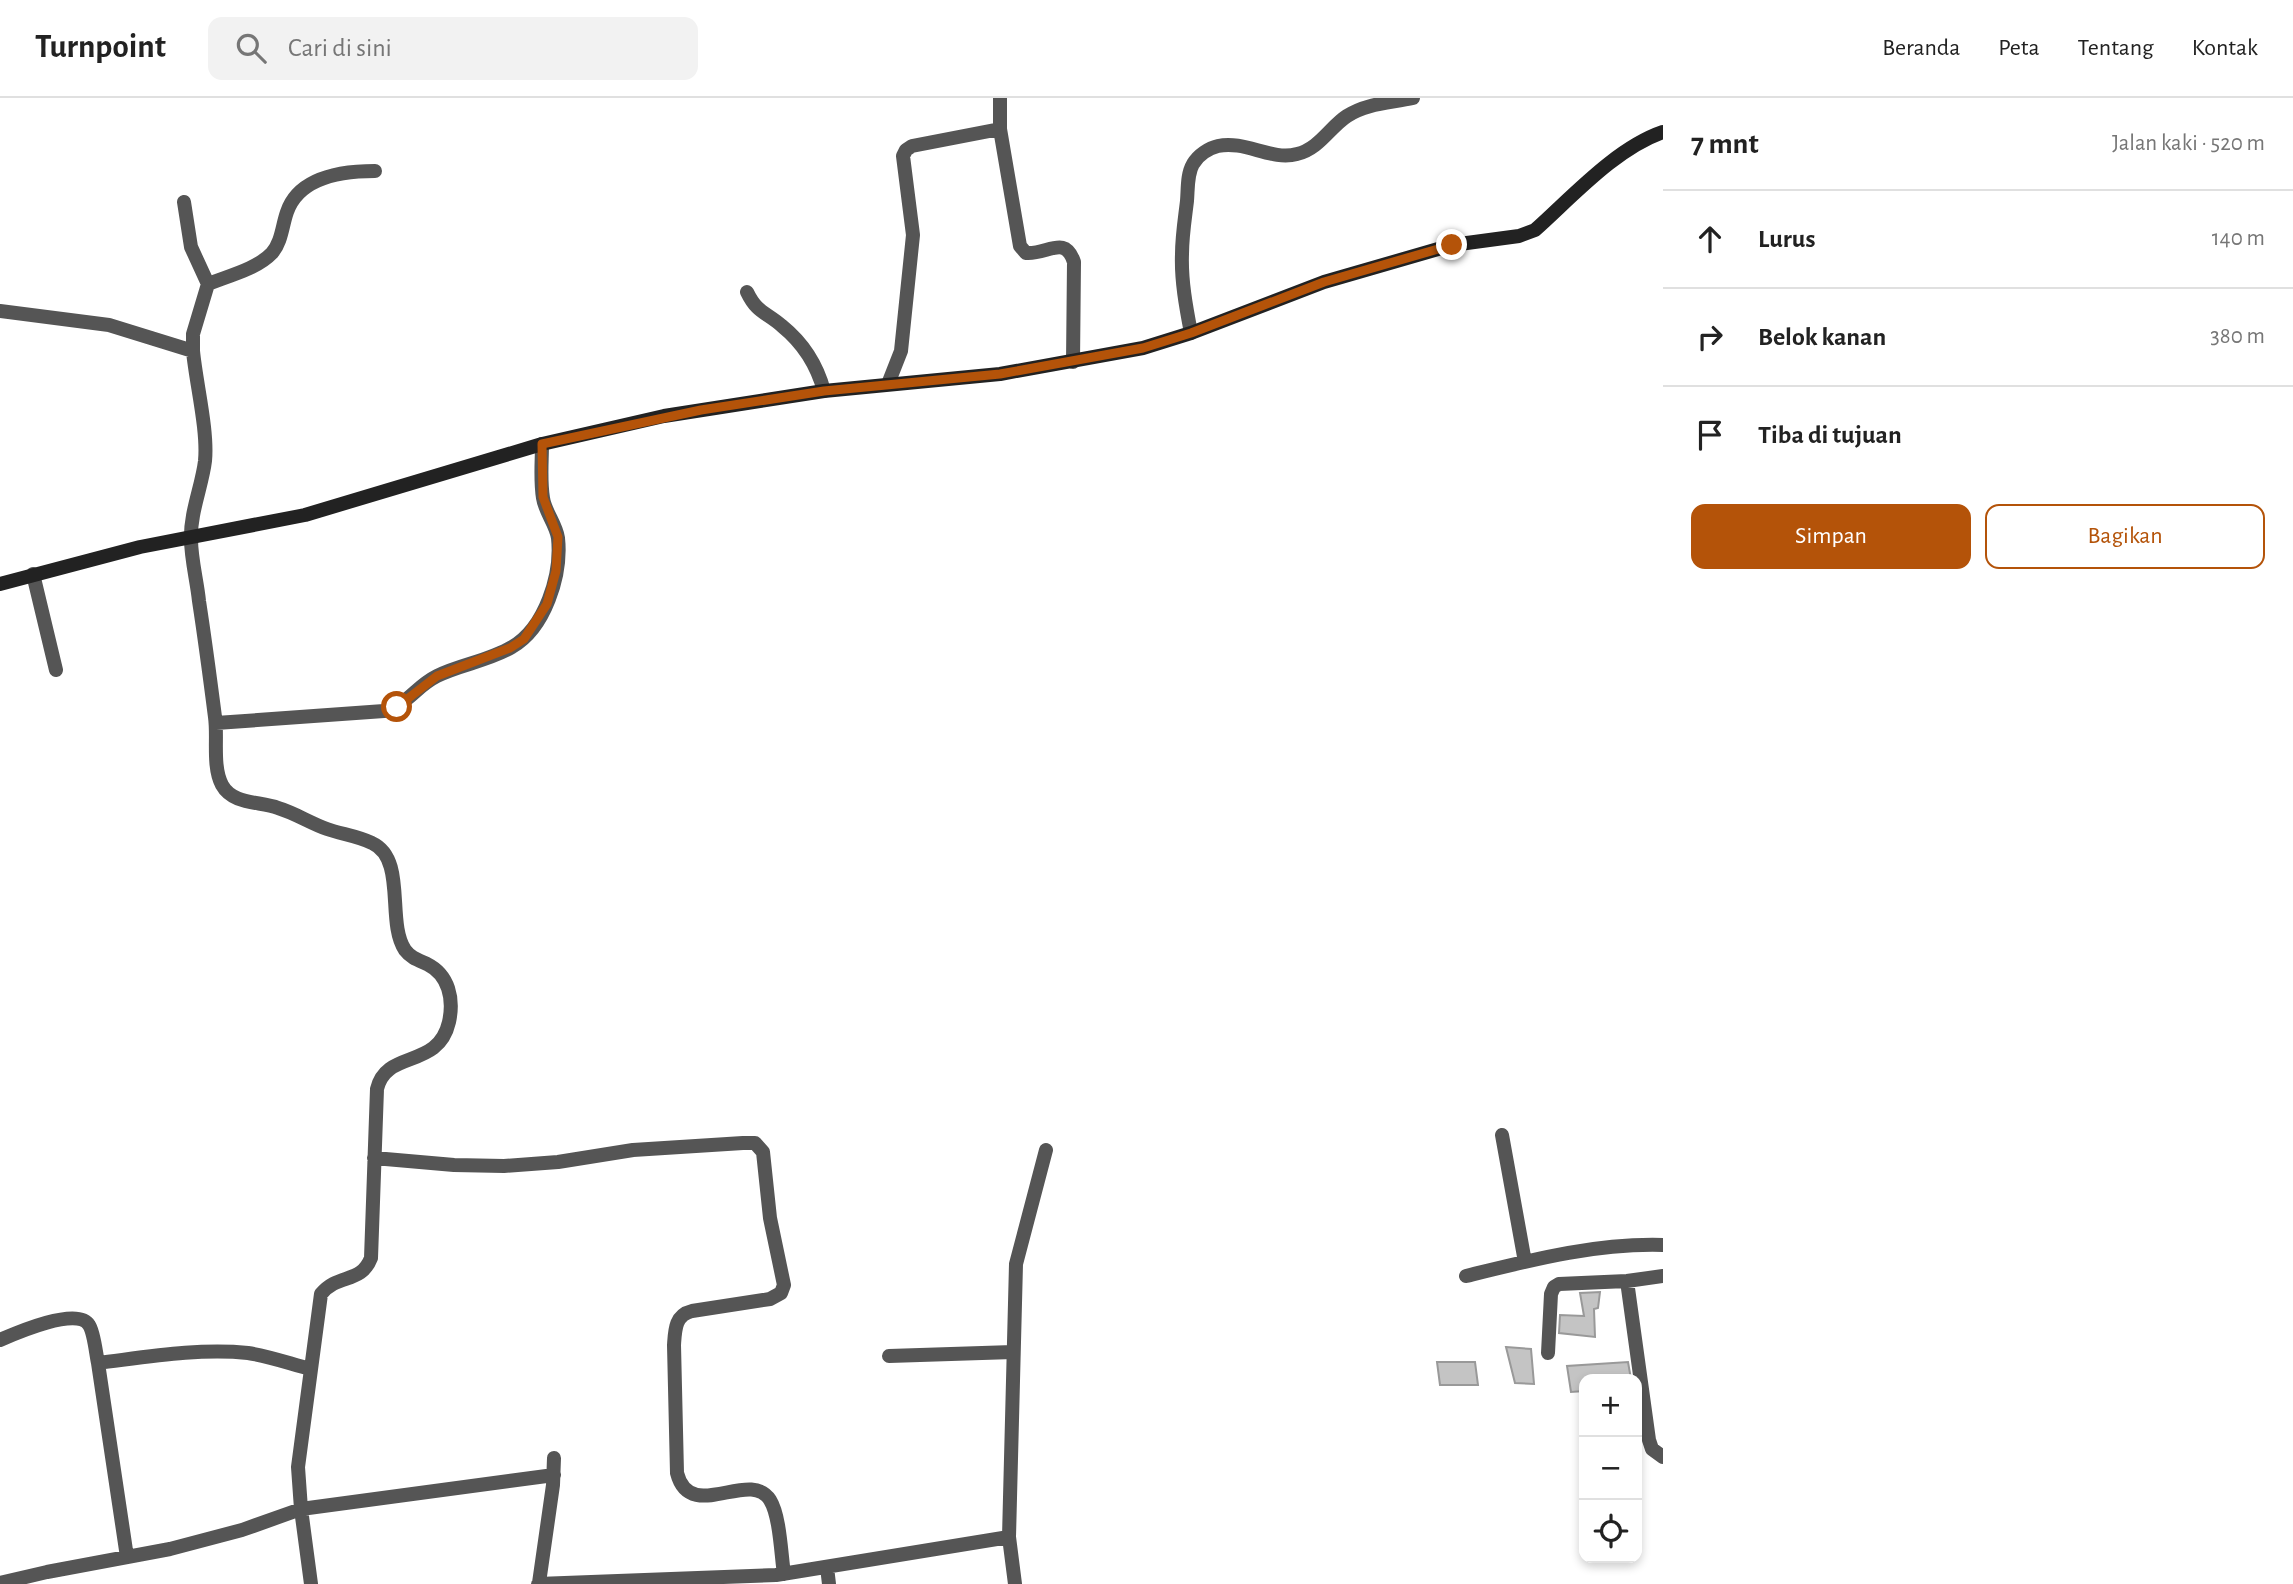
<!DOCTYPE html>
<html lang="id">
<meta charset="utf-8">
<style>
body{margin:0;font-family:"Alegreya Sans",sans-serif;background:#f2f2f2;color:#222}
.controls{position:absolute;right:21px;bottom:21px;display:grid;overflow:hidden;border-radius:14px;box-shadow:0 4px 10px #0003}
.controls button{width:63px;height:63px;display:grid;place-items:center;padding:0;border:0;border-bottom:2px solid #e0e0e0;background:#fff;color:#222;font:35px sans-serif}
.stop{position:absolute;width:21px;height:21px;margin:-16px;border:5px solid #b45309;border-radius:50%;background:#fff}
.stop.end{background:#b45309;border-color:#fff;box-shadow:0 2px 7px #0008}
.list{margin:0;padding:0;list-style:none}
h2{display:flex;justify-content:space-between;align-items:center;height:91px;margin:0;padding:0 28px;font-size:30px}
h2 small{font-size:23px;font-weight:400;color:#767676}
.list li{display:grid;grid-template-columns:46px 1fr auto;gap:21px;align-items:center;box-sizing:border-box;height:98px;padding:0 28px;border-top:2px solid #e0e0e0}
.list b{display:block;font-size:26px;white-space:nowrap}
.list em{font-size:23px;font-style:normal;color:#767676}
.actions{display:flex;gap:14px;padding:21px 28px}
.actions a{flex:1;padding:16px 0;border:2px solid #b45309;border-radius:14px;text-align:center;font-size:24px;color:#b45309}
.actions .main{background:#b45309;color:#fff}
.icon{flex:none;width:38px;height:38px;fill:none;stroke:currentColor;stroke-width:2;stroke-linecap:round;stroke-linejoin:round}
.map{position:relative;flex:none;width:1663px;height:1486px;overflow:hidden}
header{display:flex;align-items:center;gap:42px;box-sizing:border-box;height:98px;padding:0 35px;background:#fff;border-bottom:2px solid #e0e0e0}
header strong{font-size:33px}
nav{display:flex;gap:38px;margin-inline-start:auto;font-size:24px}
.search{width:490px;height:63px;background:#f2f2f2;display:flex;align-items:center;gap:18px;box-sizing:border-box;padding:0 24px;border-radius:14px;color:#767676;font-size:26px}
main{display:flex}
aside{flex:1;background:#fff}
.map>svg:first-child{display:block}
.building{fill:#c4c4c4;stroke:#999;stroke-width:2}
.lines{fill:none;stroke-linecap:round;stroke-linejoin:round}
.street{stroke:#555;stroke-width:14}
.secondary{stroke:#222;stroke-width:14}
.route{stroke:#b45309;stroke-width:9}
</style>
<header>
<strong>Turnpoint</strong>
<div class="search"><svg class="icon" aria-label="search" viewBox="0 0 24 24"><circle cx="10" cy="10" r="6"/><path d="M15 15l6 6"/></svg>Cari di sini</div>
<nav><a>Beranda</a><a>Peta</a><a>Tentang</a><a>Kontak</a></nav>
</header>
<main>
<div class="map">
<svg width="1663" height="1486" viewBox="0 0 1663 1486">
<rect width="100%" height="100%" fill="#fff"/>
<path class="building" d="M1600,1194L1598,1210L1594,1211L1595,1239L1559,1235L1560,1217L1584,1218L1580,1195Z
M1506,1249L1531,1251L1534,1286L1515,1285Z
M1437,1264H1475L1478,1287H1440Z
M1628,1264L1631,1281H1584V1293L1571,1294L1567,1268Z"/>
<g class="lines">
<path class="street" d="M1000,0V31L1020,148L1026,155C1047,157 1065,136 1074,164L1073,264
M184,104L191,149L208,186L193,236V253
M208,186C228,178 257,171 272,155C282,143 282,128 287,114C299,79 343,73 375,73
M747,194C757,215 766,214 782,228C803,245 817,267 824,293
M0,213L109,227L193,253C196,285 208,332 205,363C202,388 190,415 191,441C191,461 197,483 199,503C205,542 210,580 215,619C218,639 212,668 222,687C233,707 260,703 278,710C295,715 310,725 327,731C341,736 358,738 372,745C407,761 386,824 405,852C411,860 418,862 427,866C449,877 454,901 449,924C438,972 386,951 377,991L371,1160C361,1186 338,1175 321,1196L298,1369L301,1411L311,1486
M1191,235C1186,209 1181,182 1182,156C1182,138 1185,120 1187,103C1188,91 1187,76 1193,66C1198,57 1209,50 1218,48C1245,42 1271,63 1297,56C1319,51 1330,29 1347,18C1367,5 1391,5 1413,0
M888,286L901,253L913,137L903,58L906,52L912,48L1000,31
M33,476L56,572
M216,625L384,613C410,605 415,589 437,578C461,566 489,563 512,549C545,530 562,477 558,440C556,426 545,414 543,400C540,382 542,363 542,346
M1502,1037L1525,1164
M374,1060L454,1067L504,1068L558,1064L633,1052L743,1045H755L763,1054L770,1120L784,1187L781,1195L770,1201L692,1213C675,1217 675,1232 674,1247L677,1375C690,1426 750,1370 770,1402C780,1418 781,1456 784,1476
M1466,1178C1531,1162 1596,1145 1663,1147
M1627,1183L1649,1342L1652,1351L1663,1359
M0,1242C16,1235 78,1208 89,1227C94,1234 96,1256 98,1265C147,1259 198,1250 248,1255C269,1258 291,1266 311,1271
M1548,1255L1551,1196L1554,1189L1559,1186L1627,1183L1663,1178
M889,1258L1013,1254
M98,1265L127,1459
M827,1469L829,1486
M0,1485L47,1474L170,1451L242,1432L301,1411L554,1377
M539,1485L553,1387L554,1360
M538,1486L776,1477L1009,1439
M1015,1486L1009,1439L1016,1166L1046,1052"/>
<path class="secondary" d="M0,486L140,449L305,417L542,346L664,318L824,293L1000,276L1143,250L1191,235L1324,184L1452,147L1519,138L1535,132C1572,99 1616,50 1663,34"/>
</g>
<g class="lines">
<path class="route" d="M397,609L437,578L510,550L524,541L547,506L556,473L558,439L543,399L542,346L701,312L824,293L1000,276L1143,250L1191,235L1324,184L1452,147"/>
</g>
</svg>
<div class="controls">
<button>+</button>
<button>−</button>
<button><svg class="icon" aria-label="locate" viewBox="0 0 24 24"><circle cx="12" cy="12" r="6"/><path d="M12 2v4M12 18v4M2 12h4M18 12h4"/></svg></button>
</div>
<div class="stop" style="left:397px;top:609px"></div>
<div class="stop end" style="left:1452px;top:147px"></div>
</div>
<aside>
<h2>7 mnt<small>Jalan kaki · 520 m</small></h2>
<ul class="list">
<li><svg class="icon" aria-label="ahead" viewBox="0 0 24 24"><path d="M12 20V5M6 11l6-6 6 6"/></svg><div><b>Lurus</b></div><em>140 m</em></li>
<li><svg class="icon" aria-label="right" viewBox="0 0 24 24"><path d="M7 20v-9h11M14 6l5 5-5 5"/></svg><div><b>Belok kanan</b></div><em>380 m</em></li>
<li><svg class="icon" aria-label="arrive" viewBox="0 0 24 24"><path d="M6 21V4h12l-3 4 3 4H6"/></svg><div><b>Tiba di tujuan</b></div></li>
</ul>
<div class="actions"><a class="main">Simpan</a><a>Bagikan</a></div>
</aside>
</main>
